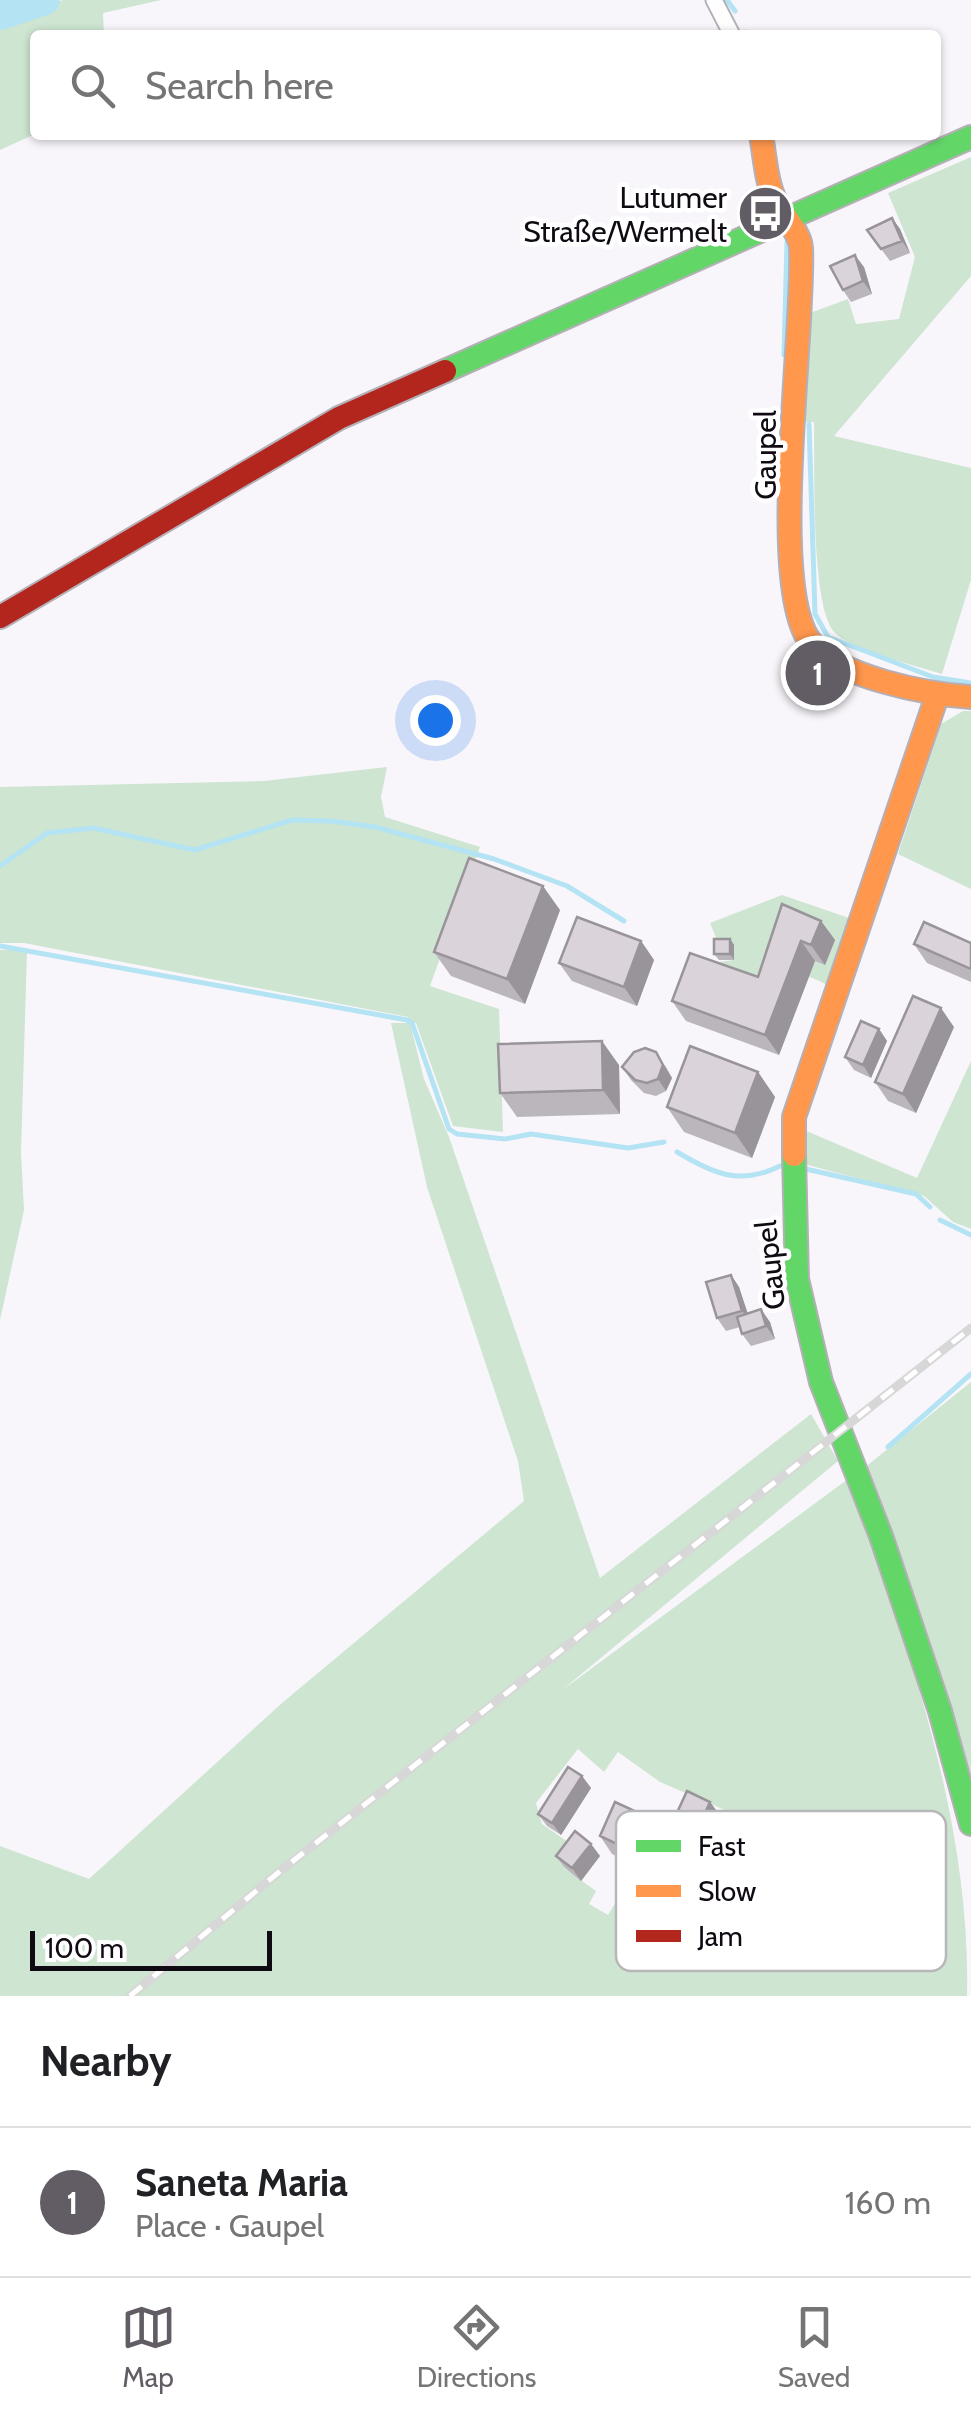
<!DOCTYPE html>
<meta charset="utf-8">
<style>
body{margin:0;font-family:Cabin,sans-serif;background:#f6f6f6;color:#202124}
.scale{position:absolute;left:30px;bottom:25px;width:242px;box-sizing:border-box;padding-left:10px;border:5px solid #100b13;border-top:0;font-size:28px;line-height:35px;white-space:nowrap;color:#100b13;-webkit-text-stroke:8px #fff;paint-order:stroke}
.you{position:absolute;left:435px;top:720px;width:35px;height:35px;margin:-25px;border:8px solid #fff;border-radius:50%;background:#1a73e8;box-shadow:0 0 0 15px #1a73e833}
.badge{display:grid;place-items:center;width:65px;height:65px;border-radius:50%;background:#625d64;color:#fff;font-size:32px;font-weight:700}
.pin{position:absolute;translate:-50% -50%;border:5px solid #fff;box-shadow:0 2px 10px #0006}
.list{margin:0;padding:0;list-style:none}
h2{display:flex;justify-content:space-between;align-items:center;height:130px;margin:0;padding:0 40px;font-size:42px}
h2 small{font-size:32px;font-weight:400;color:#757577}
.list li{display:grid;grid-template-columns:65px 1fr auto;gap:30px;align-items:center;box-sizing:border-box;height:150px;padding:0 40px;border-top:2px solid #e0e0e0}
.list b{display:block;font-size:38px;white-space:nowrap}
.list p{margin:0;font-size:32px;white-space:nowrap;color:#757577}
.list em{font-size:32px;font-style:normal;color:#757577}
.icon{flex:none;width:55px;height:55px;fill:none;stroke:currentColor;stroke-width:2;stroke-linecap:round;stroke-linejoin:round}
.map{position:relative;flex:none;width:971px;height:1996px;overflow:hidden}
.search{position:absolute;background:#fff;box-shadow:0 2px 8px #0004;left:30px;right:30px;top:30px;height:110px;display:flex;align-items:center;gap:25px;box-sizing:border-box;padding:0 35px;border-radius:10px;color:#757577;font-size:38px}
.sheet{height:280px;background:#fff}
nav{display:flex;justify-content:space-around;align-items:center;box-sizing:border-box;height:140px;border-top:2px solid #e0e0e0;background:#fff;font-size:28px;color:#757577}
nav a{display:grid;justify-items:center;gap:5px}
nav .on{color:#625d64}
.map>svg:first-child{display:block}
.green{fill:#cde5d1;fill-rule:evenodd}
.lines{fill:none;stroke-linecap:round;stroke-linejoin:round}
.stream{stroke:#b4e3f3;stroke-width:5}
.river{stroke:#b4e3f3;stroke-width:30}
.street-casing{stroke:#b5b0b7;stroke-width:19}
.fast-casing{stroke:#b5b0b7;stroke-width:26}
.slow-casing{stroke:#b5b0b7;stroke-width:26}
.jam-casing{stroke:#b5b0b7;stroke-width:26}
.street{stroke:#fefefe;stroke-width:15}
.fast{stroke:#63d668;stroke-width:22}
.slow{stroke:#ff974d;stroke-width:22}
.jam{stroke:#b3261e;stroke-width:22}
.rail-casing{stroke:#d8d7d8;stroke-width:9}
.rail{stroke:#fff;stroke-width:5;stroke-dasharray:15;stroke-linecap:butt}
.wall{fill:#bbb6bb}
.shaded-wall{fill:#999499}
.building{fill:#dad4da;stroke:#999499;stroke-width:2.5}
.labels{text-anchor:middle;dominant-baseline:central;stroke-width:9;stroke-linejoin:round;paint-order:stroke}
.poi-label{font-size:30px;fill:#100b13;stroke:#fff;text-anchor:end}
.street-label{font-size:30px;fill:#100b13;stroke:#fff}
.key{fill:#fff;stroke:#b7b6b8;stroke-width:2.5}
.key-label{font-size:28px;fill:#100b13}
</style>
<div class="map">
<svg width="971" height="1996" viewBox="0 0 971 1996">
<rect width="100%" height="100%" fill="#f9f6fb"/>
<path class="green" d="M63,0H161L103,13L104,35H35V134L0,150V21Z
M971,157V276L834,436L971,468V580L942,674C915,665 854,652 835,633C810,609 815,463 814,422H804L807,314L848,299L856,324L899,319L915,257L888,193Z
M963,711H971V889L898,854L941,724Z
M387,767L381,797L385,817L480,847L430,986L499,1009L503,1132L453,1126L416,1023H410L424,1079L449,1137L600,1578L811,1414L838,1461L561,1691L848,1479C907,1642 971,1819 967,1996H0V1846L89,1879L282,1703L524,1501L518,1461L427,1187L391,1023H409L408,1017L24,943H0V787L264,781ZM578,1749L604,1772L618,1752L660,1782L727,1811L719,1827L734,1835L703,1902L669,1884L652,1913L623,1890L608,1915L589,1904L596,1891L564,1868L578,1849L542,1824L536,1803Z
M782,895L852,919L828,985L794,970L834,941L767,981L719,962L734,960L719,945L710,923Z
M0,950H27L21,1153L24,1210L0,1320Z
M971,1061V1229L953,1222L924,1196L804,1164V1130L917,1178Z
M971,1382V1778L949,1704L864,1468Z"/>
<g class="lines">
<path class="stream" d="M727,0L735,11
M745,32L746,35
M784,355L787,242
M809,424L815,614L828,637L933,677L971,683
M0,866L47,833L93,828L195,850L292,820L331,821L375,827L494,859L567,886L624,921
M0,946L407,1020L412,1023L449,1129L457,1134L505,1139L531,1134L628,1148L664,1142
M677,1152C714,1174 740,1186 780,1166
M806,1169L916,1194L930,1207
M940,1220L971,1235
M888,1447L971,1374"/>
<path class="river" d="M0,15L45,0"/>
<defs>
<path id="street" d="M714,0L732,35"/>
<path id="fast" d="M445,371L971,137
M794,1155L797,1279L821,1382L881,1536L940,1711L971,1824"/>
<path id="slow" d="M761,135C765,156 766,183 776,202C783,216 800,232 801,248C805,328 768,581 809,640C836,678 928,694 971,697
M794,1155V1117L937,696"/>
<path id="jam" d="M0,617L339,418L445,371"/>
</defs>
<use href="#street" class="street-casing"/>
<use href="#fast" class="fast-casing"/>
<use href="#slow" class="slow-casing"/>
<use href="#jam" class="jam-casing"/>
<use href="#street" class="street"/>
<use href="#fast" class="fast"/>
<use href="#slow" class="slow"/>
<use href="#jam" class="jam"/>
<defs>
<path id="rail" d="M130,1996L279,1872L971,1328"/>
</defs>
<use href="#rail" class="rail-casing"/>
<use href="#rail" class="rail"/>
</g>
<path class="wall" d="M892,218L900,229L910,253L890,261L867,230Z
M864,267L872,294L851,302L843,290Z
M560,910L525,1004L451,976L434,952Z
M821,921L835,940L825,965L815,961L779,1055L686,1021L672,1001L758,977Z
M730,939L734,945V960H719L714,954Z
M641,941L654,960L637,1006L572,981L559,963Z
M971,943V982L927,963L914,944Z
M954,1027L916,1113L888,1101L875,1082Z
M879,1029L887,1041L871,1078L854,1070L845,1057Z
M619,1065L620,1114L517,1117L500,1093Z
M665,1065L672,1078L666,1091L656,1096L644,1093L631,1080L622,1067Z
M758,1072L775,1097L752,1158L684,1132L667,1107Z
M731,1275L739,1287L747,1314L770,1322L775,1339L751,1346L742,1334L740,1327L726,1331L717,1318Z
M582,1776L591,1788L561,1835L547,1826L538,1814Z
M710,1802L719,1814L702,1851L678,1840L670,1828Z
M649,1831L681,1857L670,1881L612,1854L600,1836Z
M591,1844L600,1856L581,1881L565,1868L556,1856Z"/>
<path class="shaded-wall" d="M892,218L900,229L910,253L902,241Z
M855,255L864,267L872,294L863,281Z
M543,886L560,910L525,1004L507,979Z
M821,921L835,940L825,965L811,945Z
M730,939L734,945V960L730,954Z
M641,941L654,960L637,1006L624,987Z
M801,941L815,961L779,1055L765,1035Z
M941,1008L954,1027L916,1113L903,1094Z
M879,1029L887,1041L871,1078L863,1065Z
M602,1041L619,1065L620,1114L603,1090Z
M656,1052L672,1078L666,1091L658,1079Z
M758,1072L775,1097L752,1158L735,1133Z
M731,1275L739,1287L751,1323L742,1311Z
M761,1309L770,1322L775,1339L766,1326Z
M582,1776L591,1788L561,1835L552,1823Z
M710,1802L719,1814L702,1851L693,1839Z
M637,1812L650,1830L632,1823Z
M668,1839L681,1857L670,1881L657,1863Z
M591,1844L600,1856L581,1881L572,1868Z"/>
<path class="building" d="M892,218L902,241L881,249L867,230Z
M855,255L863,281L843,290L830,266Z
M469,858L543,886L507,979L434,952Z
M782,904L821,921L811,945L801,941L765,1035L672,1001L690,953L758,977Z
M577,917L641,941L624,987L559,963Z
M924,922L971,943V969L914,944Z
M714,939H730V954H714Z
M913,996L941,1008L903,1094L875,1082Z
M861,1021L879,1029L863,1065L845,1057Z
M602,1041L603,1090L500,1093L498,1044Z
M690,1046L758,1072L735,1133L667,1107Z
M645,1048L656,1052L663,1065L658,1079L647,1083L635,1080L622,1067L634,1052Z
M731,1275L742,1311L717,1318L706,1282Z
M761,1309L766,1326L742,1334L737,1317Z
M568,1767L582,1776L552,1823L538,1814Z
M687,1791L710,1802L693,1839L670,1828Z
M615,1802L637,1812L632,1823L668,1839L657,1863L600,1836Z
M575,1831L591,1844L572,1868L556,1856Z"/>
<defs>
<symbol id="bus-disc" viewBox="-11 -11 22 22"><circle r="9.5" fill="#625d64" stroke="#fff"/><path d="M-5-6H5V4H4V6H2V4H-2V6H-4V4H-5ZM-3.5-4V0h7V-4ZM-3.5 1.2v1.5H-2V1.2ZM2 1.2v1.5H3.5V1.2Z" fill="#fff"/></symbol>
</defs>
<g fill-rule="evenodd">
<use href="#bus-disc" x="734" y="182" width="63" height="63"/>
</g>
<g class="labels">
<g class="poi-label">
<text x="727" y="197">Lutumer<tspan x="727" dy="34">Straße/Wermelt</tspan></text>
</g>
<g class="street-label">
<text transform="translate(765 455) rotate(-90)">Gaupel</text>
<text transform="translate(770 1265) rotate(-96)">Gaupel</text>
</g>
</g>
<rect x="616" y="1811" width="330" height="160" rx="15" class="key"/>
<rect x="636" y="1840" width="45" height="12" fill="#63d668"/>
<rect x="636" y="1885" width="45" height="12" fill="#ff974d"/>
<rect x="636" y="1930" width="45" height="12" fill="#b3261e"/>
<g class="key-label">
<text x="698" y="1856">Fast</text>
<text x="698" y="1901">Slow</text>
<text x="698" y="1946">Jam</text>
</g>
</svg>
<div class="scale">100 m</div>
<div class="you"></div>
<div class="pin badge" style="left:818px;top:673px">1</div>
<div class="search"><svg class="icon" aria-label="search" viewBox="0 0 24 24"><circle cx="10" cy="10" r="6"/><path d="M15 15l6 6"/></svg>Search here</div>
</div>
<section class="sheet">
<h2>Nearby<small></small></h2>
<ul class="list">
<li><span class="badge">1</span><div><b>Saneta Maria</b><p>Place · Gaupel</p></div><em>160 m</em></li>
</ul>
</section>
<nav>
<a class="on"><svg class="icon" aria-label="map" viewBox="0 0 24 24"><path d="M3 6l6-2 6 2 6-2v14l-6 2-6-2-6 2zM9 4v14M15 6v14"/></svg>Map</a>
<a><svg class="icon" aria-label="directions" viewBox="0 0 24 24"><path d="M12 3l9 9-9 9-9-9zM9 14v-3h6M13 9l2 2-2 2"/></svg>Directions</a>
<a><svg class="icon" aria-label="saved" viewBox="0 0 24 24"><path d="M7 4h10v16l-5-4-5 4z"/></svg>Saved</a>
</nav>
